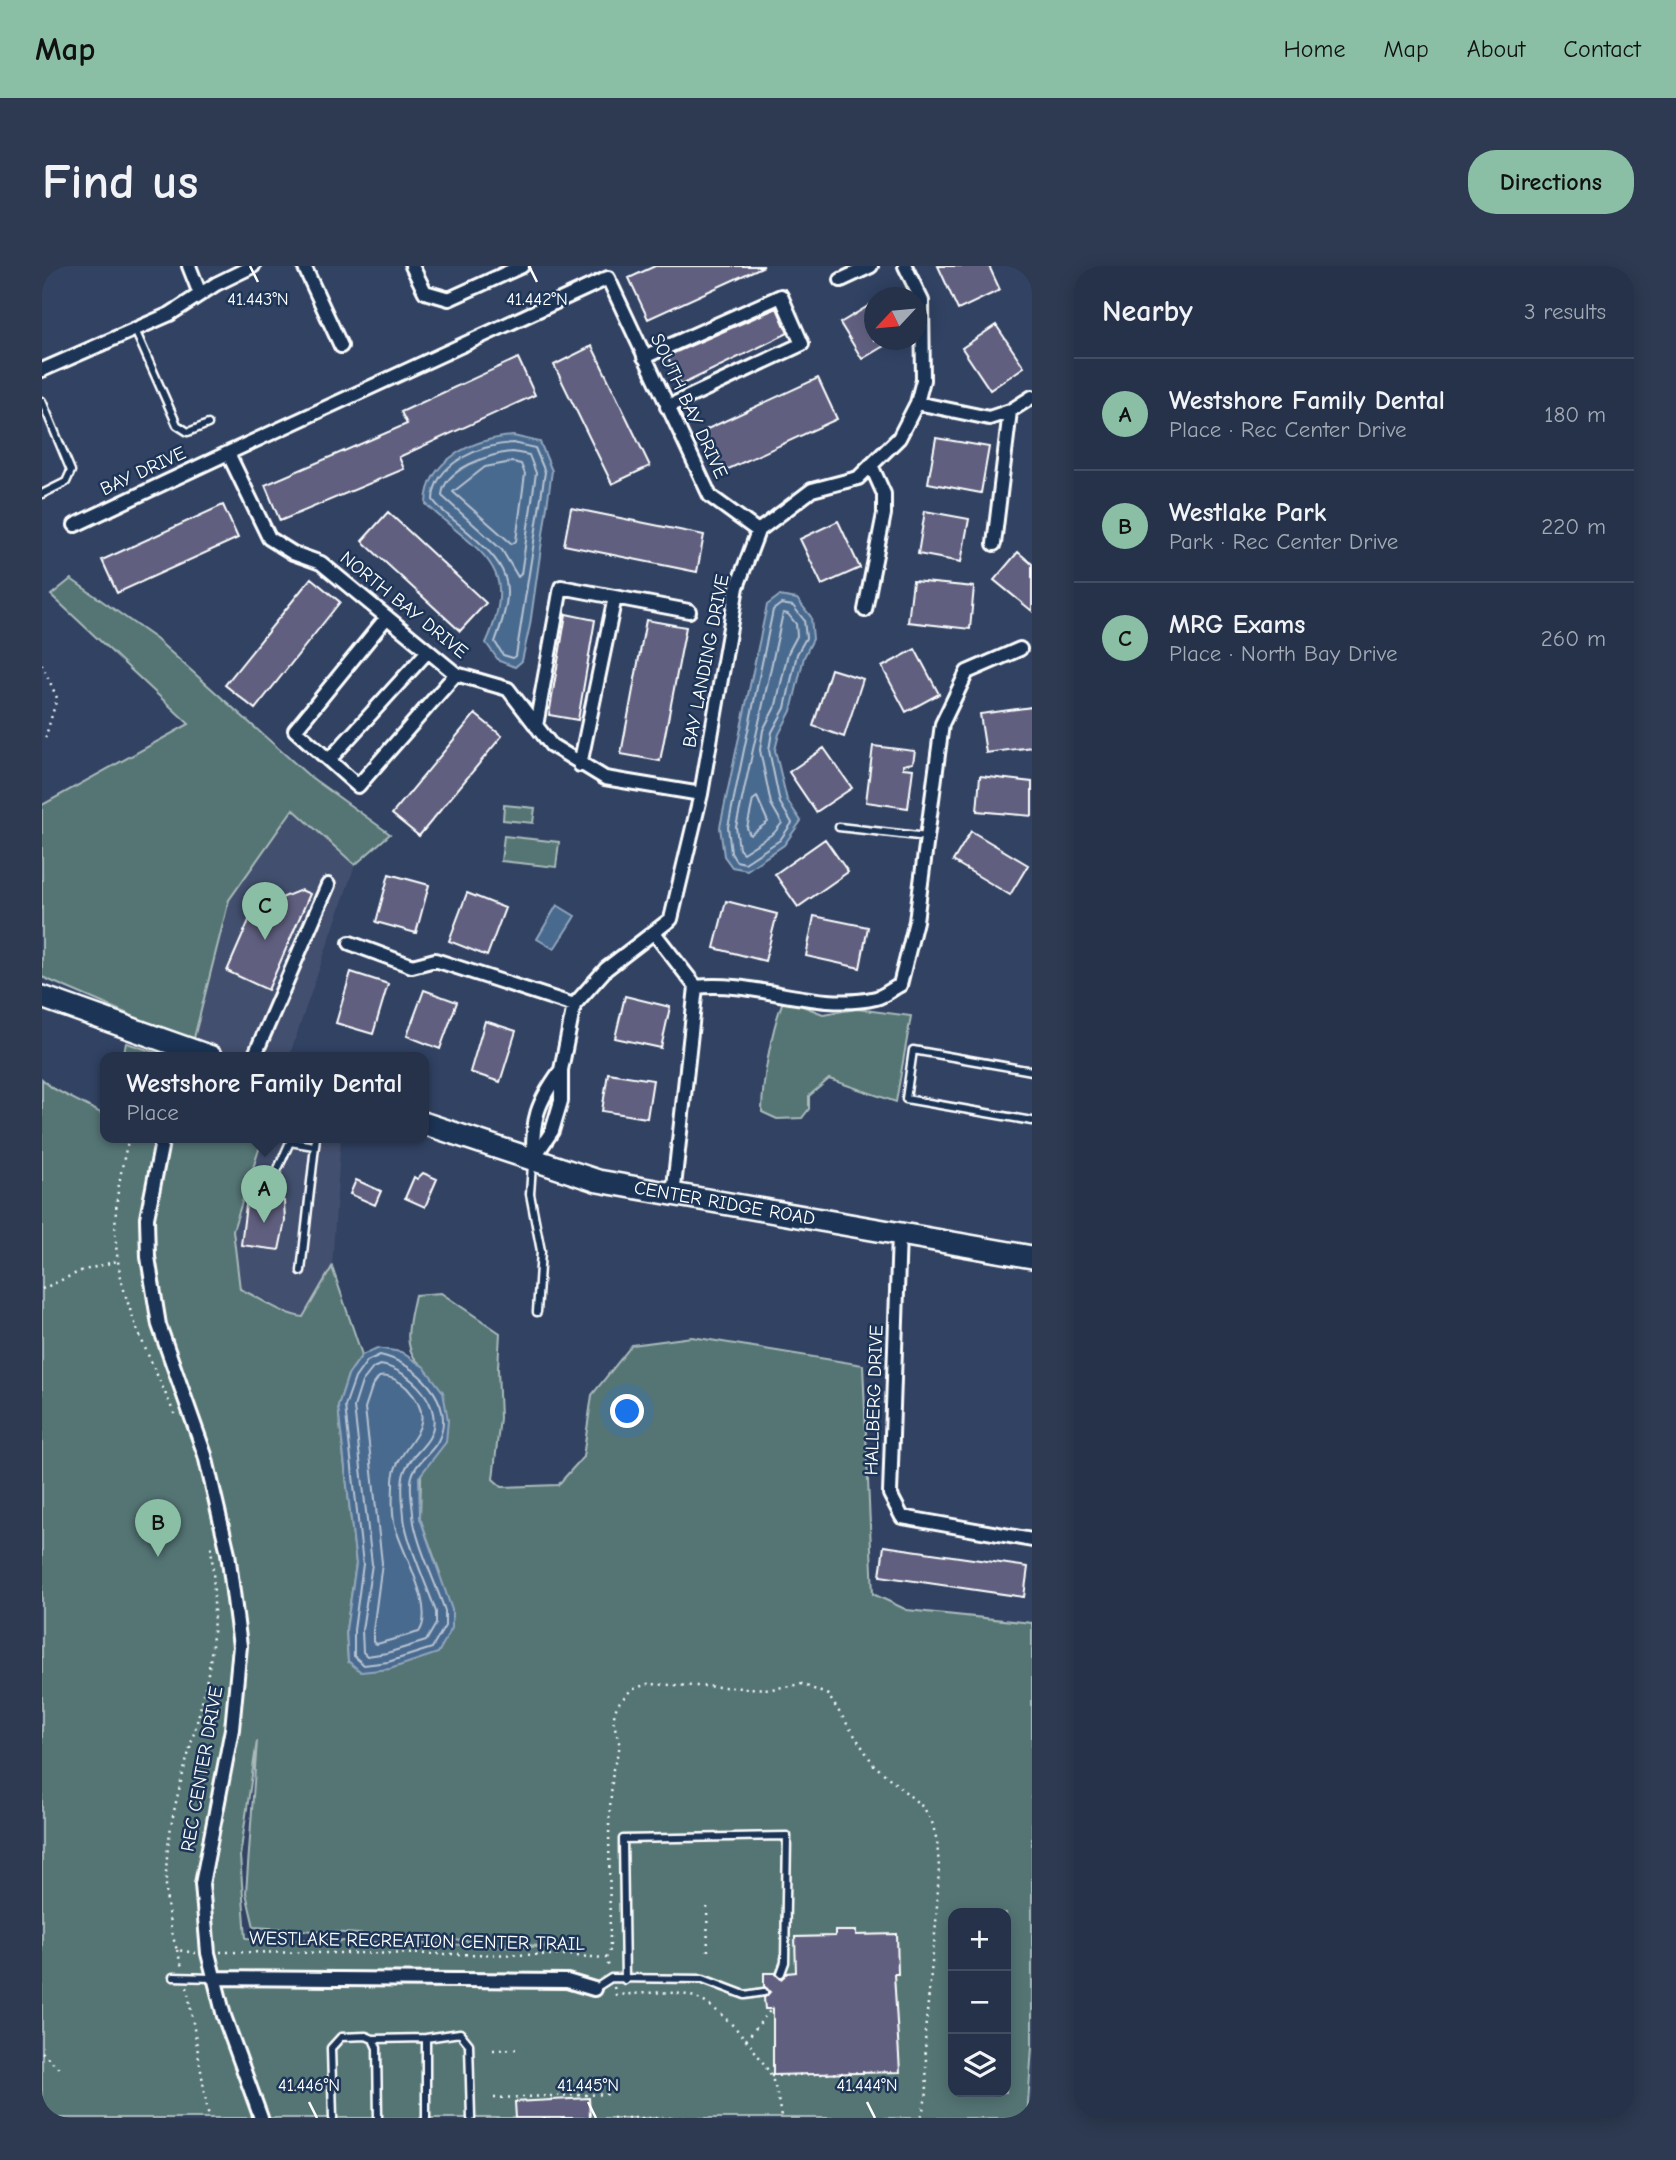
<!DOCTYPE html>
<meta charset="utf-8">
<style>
body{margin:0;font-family:"Comic Neue",sans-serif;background:#2d3a51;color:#f1f3f6}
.controls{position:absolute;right:21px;bottom:21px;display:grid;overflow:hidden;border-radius:14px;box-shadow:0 4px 18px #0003}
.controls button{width:63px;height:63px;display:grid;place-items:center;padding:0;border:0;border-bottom:2px solid #424d62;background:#25324a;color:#f1f3f6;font:35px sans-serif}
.compass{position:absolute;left:822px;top:21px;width:63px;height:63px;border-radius:50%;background:#25324a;box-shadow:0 4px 18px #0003;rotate:244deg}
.you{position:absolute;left:586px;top:1146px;width:24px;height:24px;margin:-18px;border:5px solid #fff;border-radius:50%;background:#1a73e8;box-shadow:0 0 0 10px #1a73e833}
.badge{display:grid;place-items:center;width:46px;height:46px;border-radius:50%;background:#8abfa5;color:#111;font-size:23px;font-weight:700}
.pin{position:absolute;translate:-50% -58px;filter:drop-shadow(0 2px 4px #0008)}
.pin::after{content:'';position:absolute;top:37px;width:24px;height:21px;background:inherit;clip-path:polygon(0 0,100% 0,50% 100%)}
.popup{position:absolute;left:58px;top:786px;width:329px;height:91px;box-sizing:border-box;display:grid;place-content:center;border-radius:14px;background:#25324a;filter:drop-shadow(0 2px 5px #0005);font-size:23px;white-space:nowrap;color:#a3aab5}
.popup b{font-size:26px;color:#f1f3f6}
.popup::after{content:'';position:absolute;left:50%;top:100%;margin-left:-14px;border:14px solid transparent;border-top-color:#25324a}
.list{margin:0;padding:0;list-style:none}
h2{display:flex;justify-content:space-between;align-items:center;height:91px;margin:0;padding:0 28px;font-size:30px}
h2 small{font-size:23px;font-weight:400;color:#a3aab5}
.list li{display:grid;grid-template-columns:46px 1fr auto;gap:21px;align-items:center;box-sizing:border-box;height:112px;padding:0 28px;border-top:2px solid #424d62}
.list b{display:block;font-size:26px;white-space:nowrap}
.list p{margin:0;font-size:23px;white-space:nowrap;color:#a3aab5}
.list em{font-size:23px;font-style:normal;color:#a3aab5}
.icon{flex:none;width:38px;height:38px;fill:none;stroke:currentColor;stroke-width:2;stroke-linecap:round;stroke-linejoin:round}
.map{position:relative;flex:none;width:990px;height:1852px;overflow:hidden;border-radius:28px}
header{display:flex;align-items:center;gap:42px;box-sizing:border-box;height:98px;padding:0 35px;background:#8abfa5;color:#111}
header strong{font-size:33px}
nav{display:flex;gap:38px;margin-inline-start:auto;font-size:24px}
.intro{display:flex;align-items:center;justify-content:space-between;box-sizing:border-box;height:168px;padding:0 42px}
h1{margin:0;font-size:49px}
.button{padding:18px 32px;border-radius:28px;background:#8abfa5;color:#111;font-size:24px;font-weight:700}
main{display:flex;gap:42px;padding:0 42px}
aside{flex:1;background:#25324a;border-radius:28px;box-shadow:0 4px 18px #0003}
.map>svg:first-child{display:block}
.built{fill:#434f6e}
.green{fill:#557574;stroke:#aababa;stroke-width:2;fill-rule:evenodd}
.water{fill:#4a6a8f;stroke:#92a6bc;stroke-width:2}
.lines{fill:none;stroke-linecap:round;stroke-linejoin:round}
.shore{stroke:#b7c3d2;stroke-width:2}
.building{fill:#615f7f;stroke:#fff;stroke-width:2}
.lane-casing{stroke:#fff;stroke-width:11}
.street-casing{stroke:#fff;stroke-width:18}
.primary-casing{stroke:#fff;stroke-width:26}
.path{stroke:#fff;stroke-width:2.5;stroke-dasharray:2 5;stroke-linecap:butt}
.lane{stroke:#1d3557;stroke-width:6}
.street{stroke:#1d3557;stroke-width:12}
.primary{stroke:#1d3557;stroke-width:21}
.ticks{fill:none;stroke:#fff;stroke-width:2.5}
.labels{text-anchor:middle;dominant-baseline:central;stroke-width:5;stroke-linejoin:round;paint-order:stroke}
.street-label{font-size:19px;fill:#fff;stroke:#1d3557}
.ticks-label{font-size:18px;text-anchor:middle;fill:#fff;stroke:#1d3557;stroke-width:5;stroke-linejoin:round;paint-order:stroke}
</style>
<header>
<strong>Map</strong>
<nav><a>Home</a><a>Map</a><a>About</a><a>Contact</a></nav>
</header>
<div class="intro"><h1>Find us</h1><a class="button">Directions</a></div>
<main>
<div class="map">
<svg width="990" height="1852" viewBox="0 0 990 1852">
<rect width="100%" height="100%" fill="#314263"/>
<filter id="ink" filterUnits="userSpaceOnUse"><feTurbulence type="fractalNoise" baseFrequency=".0143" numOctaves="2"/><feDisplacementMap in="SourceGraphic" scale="14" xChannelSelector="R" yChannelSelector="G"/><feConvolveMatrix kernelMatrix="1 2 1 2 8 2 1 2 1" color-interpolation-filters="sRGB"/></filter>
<g filter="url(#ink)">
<path class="built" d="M252,543L313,599L247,791H193L151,776L187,634Z
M221,871H299L290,1001L261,1051L246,1049L222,1033L198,1024L191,964Z"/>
<path class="green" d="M29,313L114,373L266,509L348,568L313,599L251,543L187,634L151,776L0,711V539L147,458L9,329Z
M462,539L493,542L491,557L461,554Z
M462,570L517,576L514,601L459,595Z
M742,733L781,748L815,743L869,750L854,836L787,813L767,830V843L760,852L735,853L720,846C720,816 730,760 742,733Z
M84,777H85L127,791H81Z
M0,813L10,822L63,849V871H221L191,964L198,1023C219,1032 238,1048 261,1051L290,1001L320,1089L306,1109L296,1140L314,1298L304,1364L306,1395L398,1307L378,1252L382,1101C357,1085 368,1053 373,1029L399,1027L458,1067L456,1102L458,1152L451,1213L460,1221L516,1219L541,1191L550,1129L590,1079L650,1071L821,1099L831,1328L865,1344L990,1357V1781L985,1852H0ZM215,1475L204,1627L212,1661L528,1682L204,1672L198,1590ZM911,1647H964V1826H911Z"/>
<path class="water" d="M471,170L498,176L510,205L488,359L480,395L473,401L457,395L444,377C481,297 435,287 384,238C385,193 432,173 471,170Z
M737,330L755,333L769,351L771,373L762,391L749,445L737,468L733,484L745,534L759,555L742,579L705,604L690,601L682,590L678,561L725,339Z
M515,639L533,650L512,683L495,673Z
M335,1082L359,1086L382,1101L401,1126L406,1154L404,1176L377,1211L378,1252L410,1344V1362L396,1387L348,1403L319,1406L306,1395L304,1364L314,1298L296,1140L306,1109L320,1089Z"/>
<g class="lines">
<path class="shore" d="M471,177L493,182L503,206L474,390L471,392L461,389L453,376C476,314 467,301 419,260C409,252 398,244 391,234C392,196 440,179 471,177Z
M471,186L487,189L494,207L479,308L476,311L460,284L400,230C401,203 449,187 471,186Z
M470,196L479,198L483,208L474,275L470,278L411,226L443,201Z
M739,338L751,340L762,354L764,372L755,388L743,442L730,466L727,484L738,537L750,557L738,574L703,597L694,595L689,587L686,561L731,344Z
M741,347L746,348L754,358L755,370L746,387L734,439L721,464L718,484L729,538L740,557L732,567L701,587L697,583L694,561Z
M715,531L726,556L708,569L705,562L711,534Z
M338,1089C372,1096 416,1136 396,1175C390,1187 373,1197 370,1210C367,1220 370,1236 371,1247C371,1270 395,1320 403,1345V1360L390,1382L346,1396L322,1399L312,1390V1364L321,1298L303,1140L313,1112L325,1095Z
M338,1099C367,1103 405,1140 387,1172C380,1184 365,1194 362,1207C358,1219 361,1237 362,1250C363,1273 386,1321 394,1346V1358L384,1375L345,1387L325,1390L321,1386L320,1364L330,1298L312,1141L320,1116L331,1102Z
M337,1111C347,1109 358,1115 365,1122C405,1164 350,1179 351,1217C351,1231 349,1247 353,1260C360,1287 394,1342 377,1366L335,1378L331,1376V1365L340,1297L323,1142L330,1121Z"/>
</g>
<path class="building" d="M613,0H722L606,53L587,12Z
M896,0H947L958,24L916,44Z
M828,39L832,47V74H852L820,93L798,57Z
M735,42L746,67L639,119L625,90Z
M954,59L982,101L948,124L920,82Z
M550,80L608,200L570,218L512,99Z
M476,92L493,129L357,191L362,203L238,255L223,219L365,158L359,146Z
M776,112L795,153L680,206L661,165Z
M894,172L947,181L939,227L886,217Z
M181,239L196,272L75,327L60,294Z
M529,242L662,269L655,306L522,279Z
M883,245L927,253L919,296L876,288Z
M346,246L444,337L418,365L320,275Z
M796,255L818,302L780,319L758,273Z
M976,286L990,298V345L952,314Z
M269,312L298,336L213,443L183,419Z
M871,315L932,321L928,363L866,356Z
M524,348L553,354L536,454L507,449Z
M604,354L644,361L618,495L579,488Z
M873,383L897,428L864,446L840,401Z
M789,403L821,413L802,471L771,460Z
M990,441V481L944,487L938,448Z
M433,448L460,470L377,570L350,548Z
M831,480L873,485L871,497L861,499V502L871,503L866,542L824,536Z
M782,482L810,522L774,546L747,506Z
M938,510L990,516V550L935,545Z
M929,565L986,599L968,629L911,595Z
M783,573L806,606L756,641L733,608Z
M347,608L387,619L374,667L334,656Z
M259,624L268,628L226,724L185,705L212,643Z
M425,627L463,642L445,690L407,675Z
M684,635L735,648L723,695L672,682Z
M772,650L826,661L818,702L764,690Z
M309,706L346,718L331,768L294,757Z
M382,724L415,736L398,783L365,770Z
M583,730L628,741L619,782L573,772Z
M443,755L474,765L458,816L428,806Z
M566,807L611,814L605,852L560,845Z
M381,907L395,913L383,941L363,932L372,911L375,913Z
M314,914L339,925L333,939L308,928Z
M205,931L242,935L243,955L237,984L199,979Z
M842,1280L986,1301L982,1331L838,1310Z
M793,1665H814V1669L855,1668L856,1708H852L858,1806L731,1809V1743H723L722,1732L728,1726L722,1720V1707H733L739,1713L745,1707L754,1706L753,1671L793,1670Z
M547,1832L548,1852H474L473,1836Z"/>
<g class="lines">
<defs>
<path id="lane" d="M93,64L135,159L146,166L166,158
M0,135L29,205L24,216L0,228
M797,561L885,571
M990,805L871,784L864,833L990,855
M490,899L488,928L499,985L495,1046
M230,916L248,876L272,880
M259,1005L274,871
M131,1711L171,1712
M583,1714L581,1573L745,1570L743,1696L739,1707
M552,1723L569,1712L661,1713L703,1729L722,1726
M331,1773L384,1772
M291,1852L289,1782L299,1771L324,1770L331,1773L335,1782L336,1852
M384,1852V1772L418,1767L427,1778L429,1852"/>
<path id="street" d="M147,0L158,28
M262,0L299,80
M370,0L383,26L407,33L480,0
M799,14L829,0
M602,91L739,30L760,78L625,141
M0,104L128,48L174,18L211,0
M875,137L947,152L968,145L990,131
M33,259L186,187
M952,278L968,145
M823,344L842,248V228L829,199
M345,351L253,464L316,520L414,408
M494,460L519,321L647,345
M287,494L386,385
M538,499L573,331
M659,528L563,512L509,479L466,423L414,408L279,297L251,287L227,272L186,187L566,12L668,230L716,265
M613,668L654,721
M308,677L370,700L393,694L532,739
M212,791L286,619
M121,871L105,952L106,991L117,1059L163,1189L186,1287L198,1380L190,1463L160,1618L166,1687L182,1750L219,1852
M491,893L510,865L519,835V804L532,739L564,703L629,653L659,528L695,321L716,265L770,224L816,212L857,172L875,137L881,114L880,35L863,0
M491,893C490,853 495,837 519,804
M631,930L654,721C713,714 775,746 834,732C842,730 850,723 858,719L874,655L900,458L925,406L978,383
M857,968L848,1228L860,1251L990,1274
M171,1712L525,1715L552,1723"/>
<g id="primary">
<path d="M0,731L169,791"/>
<path id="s1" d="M381,857L556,915L990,991"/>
</g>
</defs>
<use href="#lane" class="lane-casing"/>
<use href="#street" class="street-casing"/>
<use href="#primary" class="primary-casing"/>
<path class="path" d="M0,398L15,432L3,473
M87,871C77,911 69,953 76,995C84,1050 113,1101 134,1152
M0,1023L39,1005L75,995
M665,1641L666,1690
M135,1684L140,1701
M178,1686L520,1689L564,1692L567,1701
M154,1687L135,1684C103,1588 149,1501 166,1407C174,1365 173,1322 169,1280
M564,1692L568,1684L567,1555L571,1503L578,1480L571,1454L575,1439L589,1424L605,1418L729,1423L760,1418L786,1429L832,1499L882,1542L890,1556L895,1575L897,1601L894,1658L883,1766L885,1827L879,1852
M145,1721L167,1852
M572,1721L574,1729C597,1728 623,1724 645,1729C675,1735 715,1783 729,1810C735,1823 737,1838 739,1852
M704,1774L731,1741
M451,1784L475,1783
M0,1786L19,1804
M729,1810L853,1805
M452,1832L570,1828
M571,1852H648"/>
<use href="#lane" class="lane"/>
<use href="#street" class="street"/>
<use href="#primary" class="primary"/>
</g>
</g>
<path class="ticks" d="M208,0L216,16M487,0L495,16M267,1836L275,1852M546,1836L554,1852M825,1836L833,1852"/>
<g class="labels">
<g class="street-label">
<text transform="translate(647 140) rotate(65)">SOUTH BAY DRIVE</text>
<text transform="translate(101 205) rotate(-25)">BAY DRIVE</text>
<text transform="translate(362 339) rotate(39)">NORTH BAY DRIVE</text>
<text transform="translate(664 395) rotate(-79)">BAY LANDING DRIVE</text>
<text stroke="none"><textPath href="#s1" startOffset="313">CENTER RIDGE ROAD</textPath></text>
<text transform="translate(832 1134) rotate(-88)">HALLBERG DRIVE</text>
<text transform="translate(160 1503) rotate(-80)">REC CENTER DRIVE</text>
<text transform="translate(375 1675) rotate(1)">WESTLAKE RECREATION CENTER TRAIL</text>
</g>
</g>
<g class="ticks-label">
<text x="216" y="39">41.443°N</text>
<text x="495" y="39">41.442°N</text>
<text x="267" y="1825">41.446°N</text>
<text x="546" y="1825">41.445°N</text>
<text x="825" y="1825">41.444°N</text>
</g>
</svg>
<div class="controls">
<button>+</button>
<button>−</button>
<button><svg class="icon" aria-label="layers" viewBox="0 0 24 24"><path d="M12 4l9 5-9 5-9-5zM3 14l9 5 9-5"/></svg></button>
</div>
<svg class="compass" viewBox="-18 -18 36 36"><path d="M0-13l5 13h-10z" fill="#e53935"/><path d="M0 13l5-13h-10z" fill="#a3aab5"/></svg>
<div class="you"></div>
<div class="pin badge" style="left:222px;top:957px">A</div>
<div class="popup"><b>Westshore Family Dental</b>Place</div>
<div class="pin badge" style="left:116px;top:1291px">B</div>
<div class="pin badge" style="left:223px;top:674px">C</div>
</div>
<aside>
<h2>Nearby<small>3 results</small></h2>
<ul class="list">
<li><span class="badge">A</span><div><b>Westshore Family Dental</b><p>Place · Rec Center Drive</p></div><em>180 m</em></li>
<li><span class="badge">B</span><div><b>Westlake Park</b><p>Park · Rec Center Drive</p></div><em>220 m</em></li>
<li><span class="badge">C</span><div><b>MRG Exams</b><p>Place · North Bay Drive</p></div><em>260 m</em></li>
</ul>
</aside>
</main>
